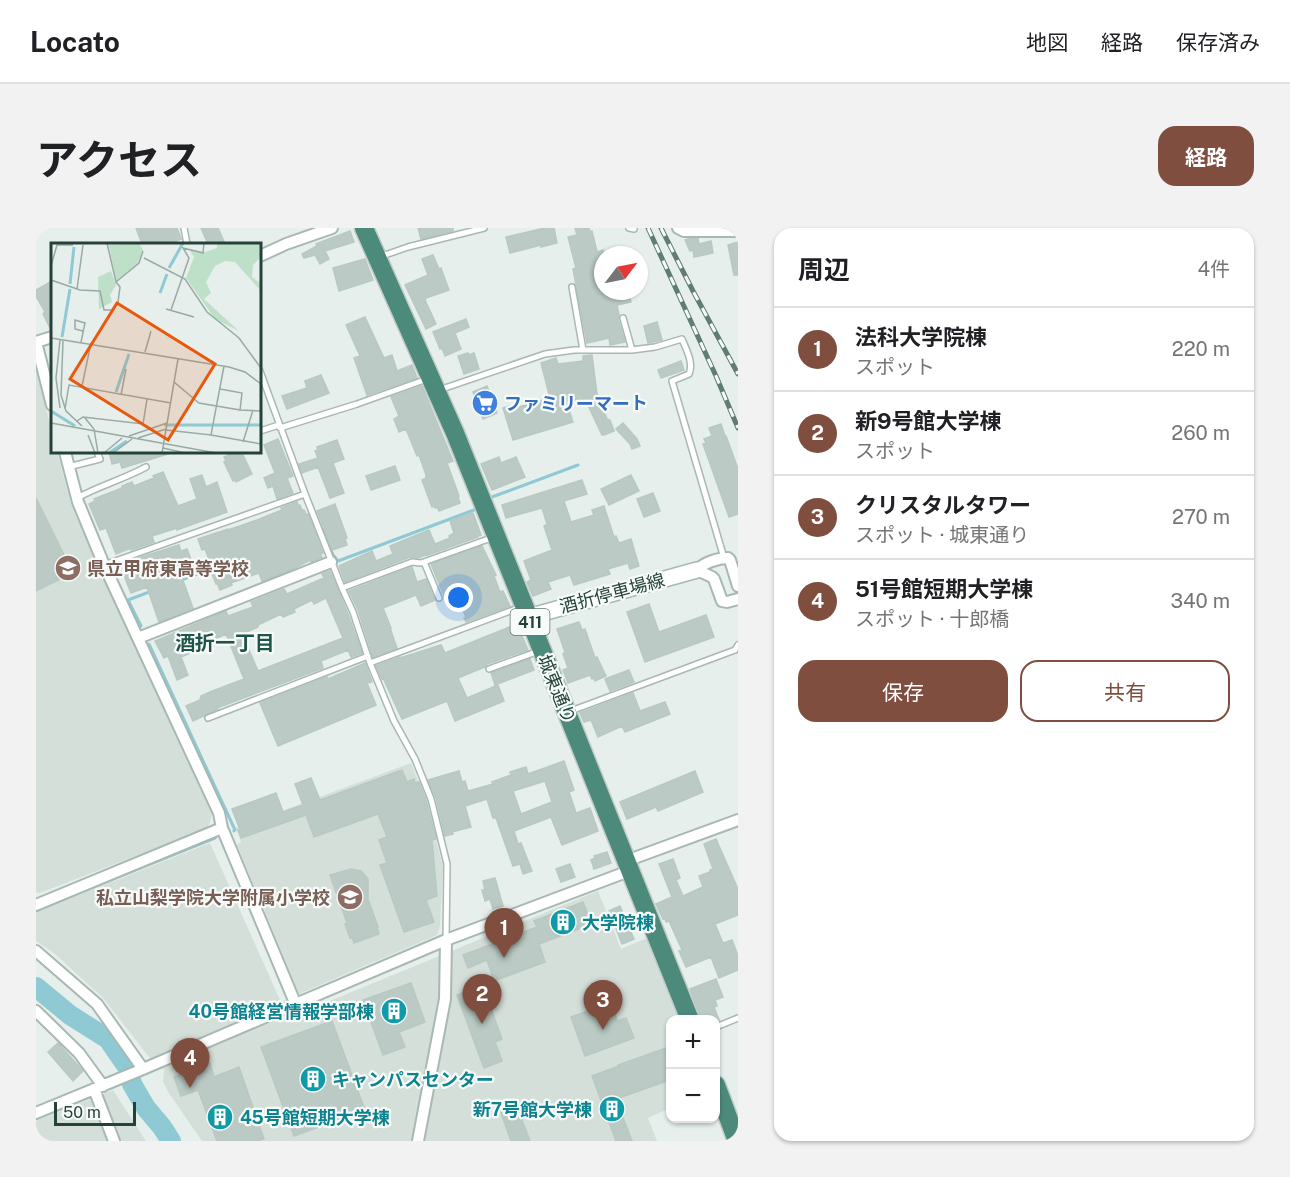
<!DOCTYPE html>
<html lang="ja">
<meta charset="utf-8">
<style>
body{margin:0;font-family:"Public Sans","Noto Sans JP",sans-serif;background:#f2f2f2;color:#202124}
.controls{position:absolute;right:18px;bottom:18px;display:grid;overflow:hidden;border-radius:12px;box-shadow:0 2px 4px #0004}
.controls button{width:54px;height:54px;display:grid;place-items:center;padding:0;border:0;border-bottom:2px solid #e0e0e0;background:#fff;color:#202124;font:30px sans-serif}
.compass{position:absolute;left:558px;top:18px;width:54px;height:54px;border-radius:50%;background:#fff;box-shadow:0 2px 4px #0004;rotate:58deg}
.scale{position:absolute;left:18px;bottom:15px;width:82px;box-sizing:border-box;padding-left:6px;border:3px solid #24423a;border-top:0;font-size:16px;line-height:21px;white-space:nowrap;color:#24423a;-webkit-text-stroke:4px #f7fbf9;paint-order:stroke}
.you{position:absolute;left:423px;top:370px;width:21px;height:21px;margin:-15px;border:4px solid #fff;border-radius:50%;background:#1a73e8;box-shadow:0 0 0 9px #1a73e833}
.badge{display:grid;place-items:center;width:39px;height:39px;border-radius:50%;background:#7f4e3f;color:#fff;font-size:20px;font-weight:700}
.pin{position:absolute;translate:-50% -50px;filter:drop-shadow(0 2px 3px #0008)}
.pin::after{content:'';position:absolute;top:32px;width:21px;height:18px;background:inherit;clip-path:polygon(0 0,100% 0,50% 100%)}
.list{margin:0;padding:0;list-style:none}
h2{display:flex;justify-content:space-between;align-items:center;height:78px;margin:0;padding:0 24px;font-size:26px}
h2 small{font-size:20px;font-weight:400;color:#757577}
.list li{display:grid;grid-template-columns:39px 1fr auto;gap:18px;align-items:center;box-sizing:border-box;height:84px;padding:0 24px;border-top:2px solid #e0e0e0}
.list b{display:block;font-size:22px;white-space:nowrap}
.list p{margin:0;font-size:20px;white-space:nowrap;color:#757577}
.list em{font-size:20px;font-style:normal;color:#757577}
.actions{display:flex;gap:12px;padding:18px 24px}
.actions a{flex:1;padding:14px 0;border:2px solid #7f4e3f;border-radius:18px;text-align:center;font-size:21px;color:#7f4e3f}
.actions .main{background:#7f4e3f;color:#fff}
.map{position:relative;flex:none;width:702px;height:913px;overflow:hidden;border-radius:18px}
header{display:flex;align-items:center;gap:36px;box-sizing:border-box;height:84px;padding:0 30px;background:#fff;border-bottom:2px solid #e0e0e0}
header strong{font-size:28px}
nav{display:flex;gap:33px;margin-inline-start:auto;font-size:21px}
.intro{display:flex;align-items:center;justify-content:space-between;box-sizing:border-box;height:144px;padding:0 36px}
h1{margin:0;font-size:42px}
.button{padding:15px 27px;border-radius:18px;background:#7f4e3f;color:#fff;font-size:21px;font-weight:700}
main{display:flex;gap:36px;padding:0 36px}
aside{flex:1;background:#fff;border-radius:18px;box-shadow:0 2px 4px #0004}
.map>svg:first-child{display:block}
.built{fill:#d4dfda}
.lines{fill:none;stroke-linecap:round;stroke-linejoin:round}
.stream{stroke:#8ec9d4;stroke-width:3}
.river{stroke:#8ec9d4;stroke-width:20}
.building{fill:#bbcac4;stroke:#b8c9c2;stroke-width:1.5;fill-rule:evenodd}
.service-casing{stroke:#a8b8b2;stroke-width:8}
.minor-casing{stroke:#a8b8b2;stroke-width:14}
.secondary-casing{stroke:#a4bbb3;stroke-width:18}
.trunk-casing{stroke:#c2cac8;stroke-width:21}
.service{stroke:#fff;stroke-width:5}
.minor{stroke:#fff;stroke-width:10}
.secondary{stroke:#fff;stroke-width:15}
.trunk{stroke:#4c8a7c;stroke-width:18}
.rail-casing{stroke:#5f7d75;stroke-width:5}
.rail{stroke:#f7fbf9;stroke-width:3;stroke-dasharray:9;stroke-linecap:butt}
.labels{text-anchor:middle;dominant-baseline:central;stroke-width:4.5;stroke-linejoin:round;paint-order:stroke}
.shield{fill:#f7fbf9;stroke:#637a73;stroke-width:1.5}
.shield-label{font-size:16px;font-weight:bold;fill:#24423a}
.shop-label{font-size:18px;font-weight:bold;fill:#366cbe;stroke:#f7fbf9;text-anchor:start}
.education-label{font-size:18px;font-weight:bold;fill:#785e54;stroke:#f7fbf9;text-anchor:start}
.street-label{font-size:18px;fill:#24423a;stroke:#f7fbf9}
.culture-label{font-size:18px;font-weight:bold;fill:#0d838f;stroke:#f7fbf9;text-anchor:start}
.neighbourhood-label{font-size:20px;font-weight:bold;fill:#1f5548;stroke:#f7fbf9}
.inset-river{fill:none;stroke:#8ec9d4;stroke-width:3}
.inset-road{fill:none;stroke:#98aaa4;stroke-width:1.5}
.view{fill:#e8590c;fill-opacity:0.15;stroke:#e8590c;stroke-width:3}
.inset-edge{fill:none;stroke:#24423a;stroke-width:3}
</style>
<header>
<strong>Locato</strong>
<nav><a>地図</a><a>経路</a><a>保存済み</a></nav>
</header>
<div class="intro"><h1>アクセス</h1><a class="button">経路</a></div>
<main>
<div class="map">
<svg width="702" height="913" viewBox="0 0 702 913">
<rect width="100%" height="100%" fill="#e6efeb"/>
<path class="built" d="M0,141L16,204V224H21L35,276L176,587L172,600L4,665L0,664Z
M375,535L391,575L407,639L404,698L401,707L263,766L201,617L205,614L200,600Z
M174,615L252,790L562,663L585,721L611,710L646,791L634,792V880L612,890L621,913H166L132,864L127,853L128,841L113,829L67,770L19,726L0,713V684Z
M77,862L110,913H0V893Z"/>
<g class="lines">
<path class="stream" d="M456,269L542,237
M283,302H287L297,327L302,333L438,282
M145,352L178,340
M105,398L92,372L116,363
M113,416L199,602L198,603
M69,654L179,610"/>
<path class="river" d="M0,759L34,787L72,811L92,840L96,856L110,880L126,899L135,913"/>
</g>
<path class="building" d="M100,0H141L145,11L132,16H106Z
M165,0H182L189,16H172Z
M382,0H417V3L385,11Z
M509,0H518L521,15L505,19V17L474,25L470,9Z
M539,0H553L554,4L556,3L561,24L567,22V66L577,63H592L595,74L581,77L583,87L582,91L589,114L574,117L573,110L551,115L537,41L540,40L532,9L541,7Z
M314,3L318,14L289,23L293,31L284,36L279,27L268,30L266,26L281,18L280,16Z
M655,10H662L663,16L675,13L677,25L658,29L657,22L654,23L649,12Z
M702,14V47H698L692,17Z
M397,27L403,41L405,40L413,62L390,70L389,72L400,96L390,101L369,57L392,47L386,31Z
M329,31L337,52L303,63L297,40Z
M16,53V102H15L7,86L9,84L0,68V62Z
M329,89L348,130L356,127L361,143L376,137L381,150L331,167L318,130L324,128L310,97Z
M430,91L433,99L419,105L425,121L409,128L406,120L404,121L397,104Z
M621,94L626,112L612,115L608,98Z
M432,125L433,127L438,125L443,141L428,146L422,128Z
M556,127L561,166L571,191L574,192L578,203L568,207V206L566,207L549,171L530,173L537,194L477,212L467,180L482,176L483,179L514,170L505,135L520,130L522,136L547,133V128Z
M645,133L648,142L625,150L622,142Z
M285,147L293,165L251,181L246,168L271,160L269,153Z
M386,158L417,233L411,235L423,268L422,269L424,275L403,283L401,279L399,280V278L396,279L386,252L390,250V247L383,227L381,228L370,201L363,204L358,191L363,188L355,169Z
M451,158L461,185L447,191L437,164Z
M587,195L601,211L604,218L596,221L594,216L580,201Z
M685,196L689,208H690L702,241V286L693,289L667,216L670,215L668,211L676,208L673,200Z
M242,211L257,248L251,250L257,265L241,271L237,258L232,260L228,250L239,245L228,217Z
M301,212L308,231L297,235L308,265L294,270L282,239L266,245L263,236L282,230L279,223L282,222L281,219Z
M73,224H131L132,226L86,240L84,234L76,236Z
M199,224H203L205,228L207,227L216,246L200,254L199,252L197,253L188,234L190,233L188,229Z
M463,229L465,235L480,229L489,249L456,262L445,236Z
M359,238L364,252L335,262L330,248Z
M127,244L142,278L161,271L154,251L166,247L170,259L181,254L191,284L141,302V300L116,308L118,314L95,322V320L80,326L70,300L64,302L53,276L59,273L58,271L86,260V258L96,254L98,258L118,250L117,248Z
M595,247L603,263L573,277L565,261Z
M546,252L551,266L528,273L535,294L558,287L556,282L568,278L578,309L580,308L583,315L595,311L603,338L594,341L592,335L572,341L574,346L538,357L534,347L512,354L515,361L497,368L491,354L495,352L488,333L516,322L508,298L511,296L506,280L470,290L466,277Z
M617,265L624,283L608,289L601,271Z
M0,270L31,333L38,330L43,342L0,363Z
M261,274L262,277H264L266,282H268L270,286H272L287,325L284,326L286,329L275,334L274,332L257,341L226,353L223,345L195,355L196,357L184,362L181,355L180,356L176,346L178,345L169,321L166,322L162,311L192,301V302L221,292L246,282L245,280Z
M299,276L311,310L309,311L311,317L296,322L281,283Z
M437,285L445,307L442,308V309L392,327V326L382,330L374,329L309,354L303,338L336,323L340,333L357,326L354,318L393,302L399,316L414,310L413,308L418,305L414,293Z
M143,317L145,323L151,321L159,342L145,347L157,380L123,394L111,359L95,365L87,345L102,339L99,331Z
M446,318L460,347L458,348L464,364L467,363L474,378L430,394L428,390L430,389L420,368L412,371L410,367L408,368L395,336Z
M376,339L381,354L390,351L399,372L385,378L380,367L347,380L355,400H354L361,420L337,429L322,382L313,363Z
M294,343L312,386L326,425L315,429L312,422L285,433L287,440L181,480L182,481L157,493L150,478L164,472L165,468L174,464L208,451L190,406L165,417L166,420L145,429L152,447L141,452L132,428L128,430L119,413L190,383L192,388L217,379L215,374L248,361L251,366L288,350L286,346ZM290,370L307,410L222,443L206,406L222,399V397L245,386L247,389L259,384L258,381L276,372L278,376Z
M613,376L623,404L670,387L678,409L609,434L591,384Z
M543,394L546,402L549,401L559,430L561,429L570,448L559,453L558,450L556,451L554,447L532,455L527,442L532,440L527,426L529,424L521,401Z
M481,396L492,422L451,436L449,439L422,450L431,470L462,457L468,473L419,493L411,473L366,491L347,450L346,451L340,438L364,429V430L405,417L409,425Z
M494,431L498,442L459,457L455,445Z
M329,435L336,454L331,455L340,477L242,518L224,475L291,449L292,451Z
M593,442L598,454L574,463L569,451Z
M597,465L604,483L629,474L634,486L589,504L586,498L562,509L555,492L548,494L544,485Z
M528,533L538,562L533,564L540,585L554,580L562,603L526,617L515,589L478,603L482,616L485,615L496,643L487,646L484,636L477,638L460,590H457L451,571L429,578L435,599L416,604L417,606L409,608L400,570L392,552L423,543L426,554L429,553L432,563L457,556L456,554L475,547L474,544L490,539L492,546ZM509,553L516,574L485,586L477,563Z
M366,542L371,554L378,551L379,555L383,554L390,572L400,611L396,612L401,668L390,672L398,694L368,704L344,637L351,635L343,612L351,609L342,586L278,609L270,587L205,610L202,602H204L196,581L240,565L247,584L267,577L259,556L275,550L284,572Z
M659,543L667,564L622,583L620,579L591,591L584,574Z
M680,611L702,661V687L679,696L687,715L696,712L702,728V742L683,750L675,729L650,739L643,723L646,722L633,693L630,694L629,690L627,691L620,676L636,669L623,636L637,631L644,650L640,652L647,668L667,659L663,648L674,644V642L677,641L668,616Z
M571,624L575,635L558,641L555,632L559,630L558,628Z
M534,636L539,649L525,654L520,641Z
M315,641L325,643L332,651V671L342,699H341L343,706L318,715L316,709L314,710L309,696L311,695L294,647Z
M459,650L467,678L457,681L454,671L449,673L446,662H449L447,653Z
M547,674L556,696L503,716L509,734L458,753L451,732L432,740L427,727L501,699L498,693Z
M584,678L598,711L586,716L573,683Z
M680,751L687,769L679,772L681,778L678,779L683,792H665L654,761Z
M375,755L389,794L363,804L369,819L347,827L327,772Z
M439,760L447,781L454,778L466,811L459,814L466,833L448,840L421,767Z
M566,778L569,787L578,783L581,793L590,790L598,810L549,828L535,789Z
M296,793L329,882L258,908L225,819Z
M22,815L47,843L37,853L12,824Z
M633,819L634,824V852L580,871L596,913H580L556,848L583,838L582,837Z
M174,835L178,849L203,839L228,911L221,913H181L162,862L145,868L138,849Z
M480,876L494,913H475L464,882Z"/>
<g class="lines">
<defs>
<path id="service" d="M148,0L151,16
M593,0L598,1
M343,29L372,19L448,0
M536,59L547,122
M587,90L596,122
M224,143L269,266L306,360L317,384L334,435L358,493L379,531L395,571L411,636L410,712
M403,162L509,126L538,122H596L619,119L646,111C650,121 658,135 653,146L636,153L688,330
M244,200L321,176L391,151
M224,203L243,197
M32,239L64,231L61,224
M41,270C63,258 88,251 110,239
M388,334L403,370
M68,337L269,266
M306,360L376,334L385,335L458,309
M334,435L485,379
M453,441L503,423
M532,484L699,422L702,417
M172,490L332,428
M680,799L702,790"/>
<path id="minor" d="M642,0L648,3H702
M224,28L250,16L296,0
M0,114L16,177
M0,114L16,109
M29,224L42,274L68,337L183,585L186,600L260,777
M702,358L694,332L692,330C681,330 668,335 661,342L676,349L678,351L686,373L691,374L702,371
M102,410L295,334
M590,633L702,592
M0,677L186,600
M0,723L61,776L107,841
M0,783L43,825L67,858
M58,861L78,913
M0,885L107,841L410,712L593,643
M382,913L409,771L410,712"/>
<path id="secondary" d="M492,389L661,342"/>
<path id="trunk" d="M328,0L419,205L654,792
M680,857L701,913"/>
</defs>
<use href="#service" class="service-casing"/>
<use href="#minor" class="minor-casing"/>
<use href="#secondary" class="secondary-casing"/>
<use href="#trunk" class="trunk-casing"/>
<use href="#service" class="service"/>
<use href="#minor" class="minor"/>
<use href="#secondary" class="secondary"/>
<use href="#trunk" class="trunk"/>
<defs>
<path id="rail" d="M612,0L680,148L702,200
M625,0L657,63L702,146"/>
</defs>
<use href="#rail" class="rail-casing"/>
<use href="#rail" class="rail"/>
</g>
<defs>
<symbol id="supermarket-disc" viewBox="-11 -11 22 22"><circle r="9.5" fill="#3f7fe0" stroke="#f7fbf9"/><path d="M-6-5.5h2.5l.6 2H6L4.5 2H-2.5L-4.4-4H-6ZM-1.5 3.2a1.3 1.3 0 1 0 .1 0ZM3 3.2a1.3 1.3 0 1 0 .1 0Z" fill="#fff"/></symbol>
<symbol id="school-disc" viewBox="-11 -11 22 22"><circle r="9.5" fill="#8d6e63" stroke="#f7fbf9"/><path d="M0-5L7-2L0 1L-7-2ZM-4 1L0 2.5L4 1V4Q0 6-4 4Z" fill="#fff"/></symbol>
<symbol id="building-disc" viewBox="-11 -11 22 22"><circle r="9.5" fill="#0f9aa8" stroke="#f7fbf9"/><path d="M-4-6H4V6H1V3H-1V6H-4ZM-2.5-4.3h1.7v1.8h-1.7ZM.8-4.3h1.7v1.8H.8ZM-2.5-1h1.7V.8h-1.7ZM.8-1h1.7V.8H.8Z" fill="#fff"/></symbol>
</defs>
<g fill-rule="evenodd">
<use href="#supermarket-disc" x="434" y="160" width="30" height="30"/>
<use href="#school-disc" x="17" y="325" width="30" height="30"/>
<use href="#school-disc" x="299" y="654" width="30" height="30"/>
<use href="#building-disc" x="512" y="679" width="30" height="30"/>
<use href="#building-disc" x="343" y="768" width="30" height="30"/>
<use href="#building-disc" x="262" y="836" width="30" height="30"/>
<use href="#building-disc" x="561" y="866" width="30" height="30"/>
<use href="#building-disc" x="169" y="874" width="30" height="30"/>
</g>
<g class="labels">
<rect class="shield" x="474.5" y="381" width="39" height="26" rx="4.5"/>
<g class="shield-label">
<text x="494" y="394">411</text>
</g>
<g class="shop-label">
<text x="468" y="175">ファミリーマート</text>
</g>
<g class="education-label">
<text x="51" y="340">県立甲府東高等学校</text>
<text x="294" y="669" text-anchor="end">私立山梨学院大学附属小学校</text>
</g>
<g class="street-label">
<text transform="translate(576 365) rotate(-15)">酒折停車場線</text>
<text transform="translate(521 461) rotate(68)">城東通り</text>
</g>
<g class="culture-label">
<text x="546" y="694">大学院棟</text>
<text x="338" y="783" text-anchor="end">40号館経営情報学部棟</text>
<text x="296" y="851">キャンパスセンター</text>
<text x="556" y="881" text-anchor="end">新7号館大学棟</text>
<text x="204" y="889">45号館短期大学棟</text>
</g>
<g class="neighbourhood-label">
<text x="189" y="415">酒折一丁目</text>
</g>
</g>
<g transform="translate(15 15)">
<rect width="210" height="210" fill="#e6efeb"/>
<path d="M88,0L92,7L87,20L65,38L58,2ZM166,0H210V14L202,22L201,34L210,41V48L184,19L174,18L164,23L155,39L160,50L153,56L188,88L164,76L135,35L143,14L138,6L154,9L166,5ZM60,28L65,42L59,52L61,59L48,66L47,34Z" fill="#bfe0c8"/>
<path class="inset-river" d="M118,25L132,0M19,41L23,4M109,50L116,31M11,94L19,46M65,149L78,111M0,168L24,183M113,182H210M58,210L76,198"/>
<path class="inset-road" d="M56,0L65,39L88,20L92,8M93,15L134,36L156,69L188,95L210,125M0,23L6,2H22M0,37L29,47L49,48L53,67H62L67,59L69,44L65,39M26,46L32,2M115,66L143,74M120,67L138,15L132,5L152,10L153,0M0,95L178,124L194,129L210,141M12,98L10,152L15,168L31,183M30,99L34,80L24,77V86L32,88M94,109L100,88M123,139L148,160L189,167M31,143L40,100M169,146L191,150L189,167L210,168M70,152L75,126M9,165L5,135L9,97M14,166L18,142L120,160M34,175L43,186L47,210M26,178L32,174L92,181L96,156M0,180L165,210M115,187L160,192L173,123M37,192L44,210M160,192L210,201M78,193L116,180M87,195L115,186M192,199L202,167M112,205L134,210M53,210L71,195M62,210L81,196M111,210L127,116"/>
<path class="view" d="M66,60L164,121L117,197L19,136Z"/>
<rect width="210" height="210" class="inset-edge"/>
</g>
</svg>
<div class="controls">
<button>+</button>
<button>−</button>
</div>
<svg class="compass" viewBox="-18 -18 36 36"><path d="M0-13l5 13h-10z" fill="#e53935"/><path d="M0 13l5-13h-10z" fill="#757577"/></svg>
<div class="scale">50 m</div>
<div class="you"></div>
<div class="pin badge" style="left:468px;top:730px">1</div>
<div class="pin badge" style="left:446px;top:796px">2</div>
<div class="pin badge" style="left:567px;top:802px">3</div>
<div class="pin badge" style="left:154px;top:860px">4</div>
</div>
<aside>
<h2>周辺<small>4件</small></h2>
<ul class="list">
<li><span class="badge">1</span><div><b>法科大学院棟</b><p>スポット</p></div><em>220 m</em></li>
<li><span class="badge">2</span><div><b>新9号館大学棟</b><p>スポット</p></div><em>260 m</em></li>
<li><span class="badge">3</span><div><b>クリスタルタワー</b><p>スポット · 城東通り</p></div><em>270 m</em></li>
<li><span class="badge">4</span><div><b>51号館短期大学棟</b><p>スポット · 十郎橋</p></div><em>340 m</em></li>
</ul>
<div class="actions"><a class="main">保存</a><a>共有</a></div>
</aside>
</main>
